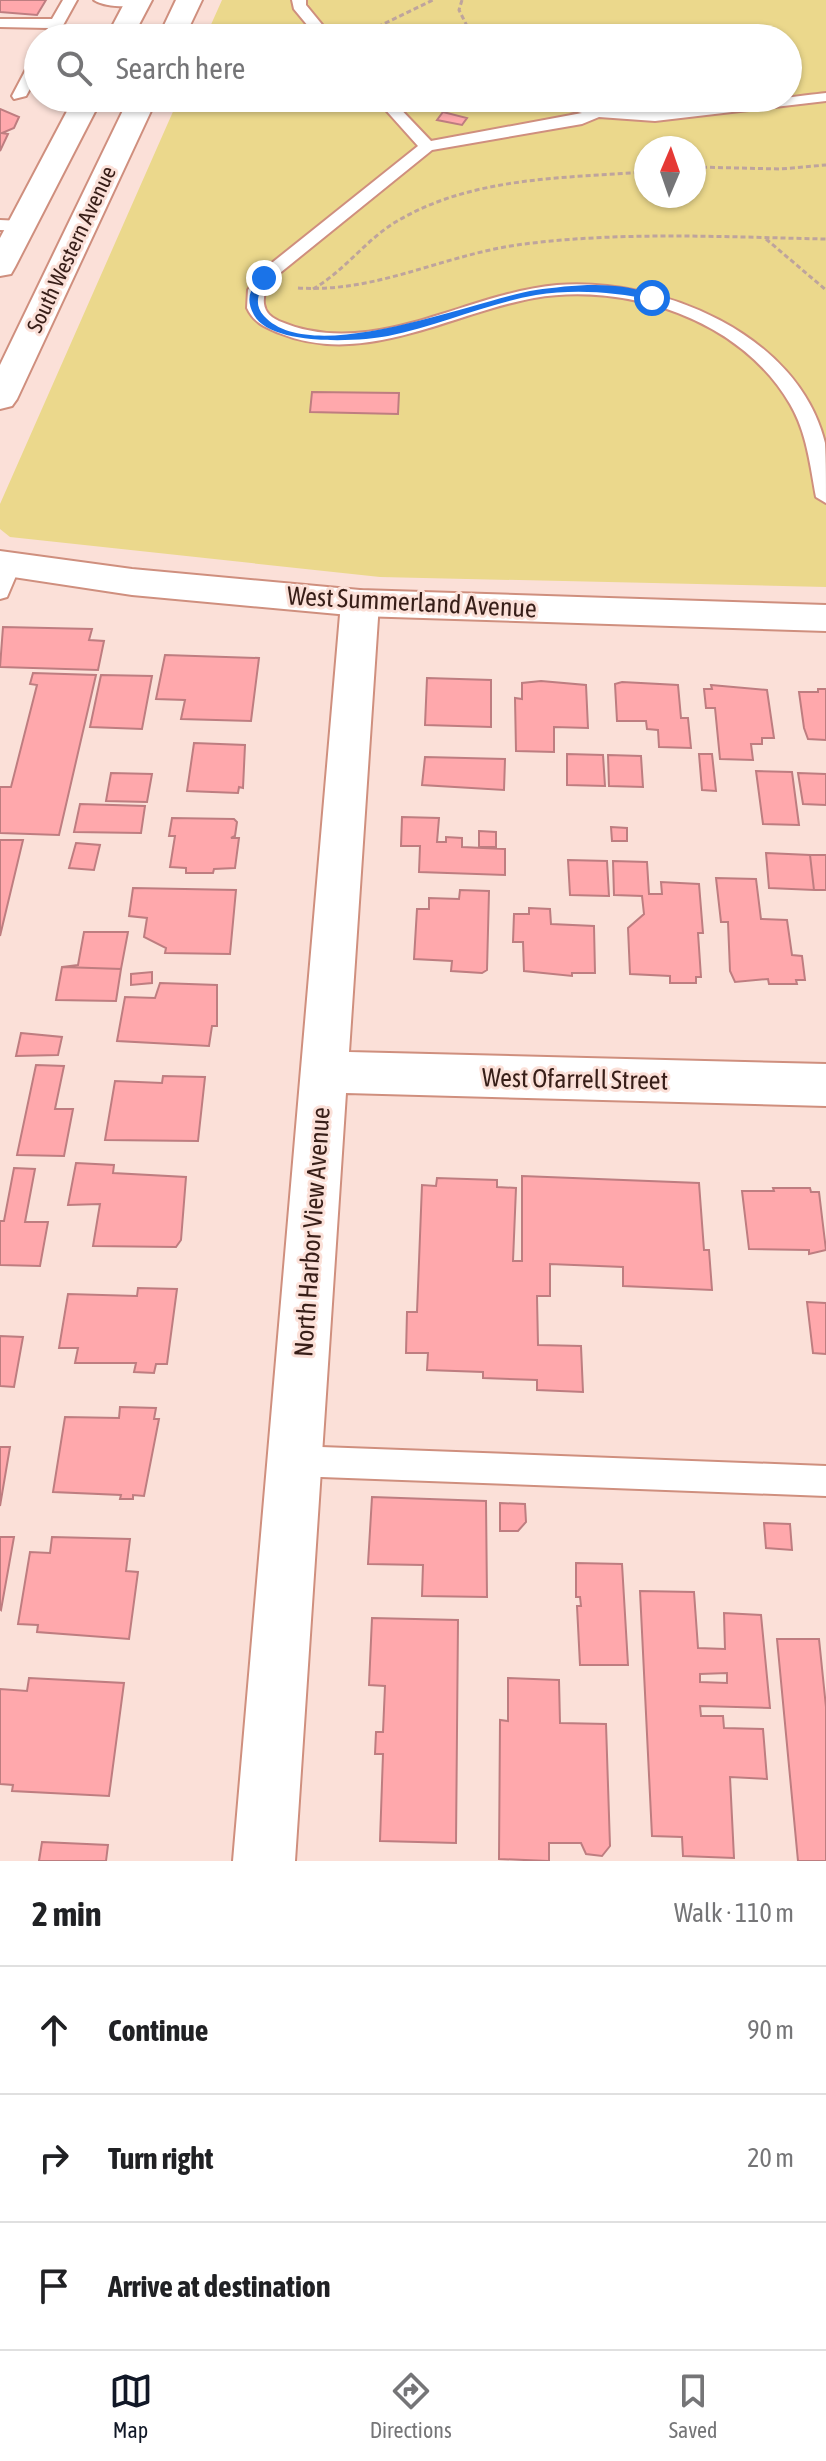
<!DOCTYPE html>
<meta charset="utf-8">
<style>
body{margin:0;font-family:"Asap Condensed",sans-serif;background:#f6f6f6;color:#202124}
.compass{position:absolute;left:634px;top:136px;width:72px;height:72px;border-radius:50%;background:#fff;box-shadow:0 2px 6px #0004;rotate:2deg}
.stop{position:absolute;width:24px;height:24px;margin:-18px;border:6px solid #1a73e8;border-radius:50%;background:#fff}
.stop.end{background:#1a73e8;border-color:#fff;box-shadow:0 2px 8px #0008}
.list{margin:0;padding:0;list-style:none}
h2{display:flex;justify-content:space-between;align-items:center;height:104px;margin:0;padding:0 32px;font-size:34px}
h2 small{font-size:26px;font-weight:400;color:#757577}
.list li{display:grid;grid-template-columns:52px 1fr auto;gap:24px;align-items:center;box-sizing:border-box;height:128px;padding:0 32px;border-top:2px solid #e0e0e0}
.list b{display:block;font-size:30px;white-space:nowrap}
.list em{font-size:26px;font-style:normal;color:#757577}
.icon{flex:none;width:44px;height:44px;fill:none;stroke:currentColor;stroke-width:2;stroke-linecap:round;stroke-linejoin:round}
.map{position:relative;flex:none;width:826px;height:1861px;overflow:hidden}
.search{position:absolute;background:#fff;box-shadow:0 2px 6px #0004;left:24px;right:24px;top:24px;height:88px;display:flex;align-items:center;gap:20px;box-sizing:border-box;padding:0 28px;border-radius:44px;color:#757577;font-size:30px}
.sheet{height:488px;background:#fff}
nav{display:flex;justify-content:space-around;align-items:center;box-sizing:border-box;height:112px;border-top:2px solid #e0e0e0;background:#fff;font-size:22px;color:#757577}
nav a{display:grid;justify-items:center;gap:4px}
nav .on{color:#111827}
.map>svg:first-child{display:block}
.green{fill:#ebd88c;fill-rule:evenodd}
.building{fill:#ffa8ac;stroke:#be7d80;stroke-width:2;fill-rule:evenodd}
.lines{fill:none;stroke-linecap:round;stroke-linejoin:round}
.service-casing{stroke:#cf8f7e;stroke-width:4}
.minor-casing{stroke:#cf8f7e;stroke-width:4}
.secondary-casing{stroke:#cf8f7e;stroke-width:4}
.primary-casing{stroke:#cf8f7e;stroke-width:4}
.path{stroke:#bea49d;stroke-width:3;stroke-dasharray:5 3;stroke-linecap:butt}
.service{fill:#fff;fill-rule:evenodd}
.minor{fill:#fff;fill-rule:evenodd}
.secondary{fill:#fff;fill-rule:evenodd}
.primary{fill:#fff;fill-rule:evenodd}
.route{fill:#1a73e8}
.labels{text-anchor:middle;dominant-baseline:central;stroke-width:6;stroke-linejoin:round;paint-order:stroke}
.far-street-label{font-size:22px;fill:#371e18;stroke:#fbe0d8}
.street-label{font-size:26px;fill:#371e18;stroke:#fbe0d8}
</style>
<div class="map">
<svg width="826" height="1861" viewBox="0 0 826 1861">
<rect width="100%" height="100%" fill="#fbe0d8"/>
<path class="green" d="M222,0H826V587L380,577L10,537L0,529V504L179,98H788V38H205ZM646,148H694V196H646Z"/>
<path class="building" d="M0,0H46L37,15L0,12Z
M0,109L19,117L14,128L2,133L8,134L0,151Z
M443,112L467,118L462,125L437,120Z
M312,392L399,393L398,414L310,412Z
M3,627L92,629L89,640L104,641L98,670L0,667Z
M165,655L259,658L251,721L181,719L185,700L156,699Z
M33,673L96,675L59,835L0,833V787H11L37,685L30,684Z
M101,675L152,676L142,729L90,727Z
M427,678L491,680V727L425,725Z
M541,681L586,685L588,728L554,727V752L516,751L515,698L522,699V683Z
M622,682L678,685L681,718H688L691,748L659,747L658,730L647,729L646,721H617L615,684Z
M711,685L767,690L774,738H762V744H751L753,760L720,759L715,708H706L704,689H712Z
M818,689H826V740L808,739L804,728L799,692H818Z
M194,743L245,745L243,788L239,787L238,793L187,791Z
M567,754L603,755L605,786L567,785Z
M699,754H712L716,791L702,790Z
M608,755L641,756L643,787L609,786Z
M425,757L505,759L504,790L422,785Z
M756,771L792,772L799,825L763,824Z
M111,773L152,774L147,802L106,801Z
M798,773L826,774V805L803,804Z
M80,804L145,806L141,833L74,832Z
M402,817L439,818L437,842H446V837L462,838V847L505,849V875L419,872L420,846H401Z
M172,818L234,819L237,822L235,836L231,838H239L235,868L214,869L213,873H186V868L170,867L175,836H169Z
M611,827L627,828V841H612Z
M479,831L496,832V847H479Z
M0,840H23L0,936Z
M76,843L100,845L94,870L69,868Z
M766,853L810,855L814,890L769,888Z
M810,855H826V890H814Z
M568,860L607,861L609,896L570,895Z
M613,861L647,862L649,894H662L661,882L699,884L703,933H698L701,977H696V983H670V976L630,974L628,928L644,914L642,896L614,895Z
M716,878L756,879L761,919L787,920L792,955L802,956L805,980H796L797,984H769L768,979L735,982L730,971L728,922H721Z
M133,888L236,890L230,954L165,953L166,948L144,937L147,918L129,916Z
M460,890L489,891L487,970L482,973L451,971L452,961L414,959L417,909H429V898L459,899Z
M529,908L550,909L551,924L594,926L595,973H572V976L524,971L523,942H513L514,914H529Z
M84,932H128L121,969L62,967L78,965Z
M62,967L121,969L116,1001L56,1000Z
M152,972V983L131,985V974Z
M160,983L217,985V1026H212L209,1046L117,1041L125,997L155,998Z
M21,1033L62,1037L58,1055L16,1056Z
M36,1065L64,1066L55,1109H73L64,1156L17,1155Z
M163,1076L205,1077L198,1141L105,1140L115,1081L162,1083Z
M76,1163L114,1165L113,1173L186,1177L181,1240L176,1247L93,1246L100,1204L68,1205Z
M14,1168L35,1169L25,1222H48L40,1266L0,1265V1221H4Z
M522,1176L699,1183L704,1250H709L712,1290L623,1286V1267L550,1264V1296H537L538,1345L581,1346L583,1392L537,1390V1380L483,1378V1372L427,1370L428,1353H406L407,1312H417L422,1185L436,1186L437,1178L497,1180V1187L516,1188L513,1261H522Z
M773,1188H810L811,1192H819L826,1250L809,1254V1250L749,1249L742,1191H774Z
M138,1288L177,1289L167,1364H156L154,1373L134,1372L136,1363H75L78,1348H59L68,1294L137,1296Z
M807,1302L826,1303V1354L813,1353Z
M0,1336L23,1337L14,1387L0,1386Z
M120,1407L156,1408L154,1419H159L144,1496L133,1495V1499H120L121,1495L53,1492L65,1417L119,1418Z
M0,1447H10L0,1506Z
M372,1497L486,1501L487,1597L422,1596L423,1565L368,1564Z
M500,1503L525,1504L526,1522L518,1531H500Z
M764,1523L790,1524L792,1550L766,1548Z
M0,1537H14L1,1610L0,1609Z
M52,1537L130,1539L126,1571L138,1572L129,1639L37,1632L38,1625L18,1624L30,1552L50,1553Z
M576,1563L622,1564L628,1665H580L577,1606H581L580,1597H576Z
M640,1591L694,1592L698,1648L725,1649L724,1613L761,1615L770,1708L700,1706L701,1716H723L724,1728L763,1729L767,1779L730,1777L734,1858L683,1856L682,1837L652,1836ZM727,1673V1683L700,1682V1674Z
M372,1618L458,1620L456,1843L380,1841L383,1754H375L376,1732H383L385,1686L369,1685Z
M777,1639H819L826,1707V1861H798Z
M29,1678L124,1683L109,1796L12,1791L13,1785L0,1784V1689L27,1691Z
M508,1678L559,1680L560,1723L606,1724L610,1846L602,1856L586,1854L581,1843H549V1861L499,1859L500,1720L508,1721Z
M42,1842L108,1845L106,1861H39Z"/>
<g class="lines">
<defs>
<path id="service" d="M63,0H77L56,38H44L48,28L0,27V19H52Z
M94,0H144L145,2C135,9 104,7 94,0Z
M292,0H306V5L333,38H318L294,9Z
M38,56V74L26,96L14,99L12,96L31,60Z
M826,93V101L655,121L599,117L582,124L432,150L270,281C261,297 260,313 279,321C371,361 465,293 557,285C659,277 798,333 825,443C826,461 826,484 826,503L816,497C810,465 807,433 790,404C741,319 626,282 534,298C451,313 364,368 279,333C265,327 254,323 247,308L248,290L258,274L418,146L375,98H390L431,141L582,113L520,98C565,98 609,112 655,111C712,110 771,99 826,93Z
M41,98C64,98 129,92 146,105L139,109L48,102Z
M0,220L22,221L30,226L22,231L0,230Z
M11,557L21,564L7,597L0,599V567L4,559Z
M294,1446L826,1466V1496L294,1476L283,1472L279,1461L283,1450Z"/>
<path id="minor" d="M360,590L373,594L379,603L349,1052L826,1064V1106L346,1093L295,1861H233L341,603L347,594Z"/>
<path id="secondary" d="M0,551L132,569L360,590L826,605V631L360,616L132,595L0,575Z"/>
<path id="primary" d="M126,0H152L132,38H106Z
M176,0H202L184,38H158Z
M74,98H102L15,267L11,274L0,276V238Z
M129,98H157L17,399L12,406L0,409V365Z"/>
</defs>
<use href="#service" class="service-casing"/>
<use href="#minor" class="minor-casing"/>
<use href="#secondary" class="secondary-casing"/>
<use href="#primary" class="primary-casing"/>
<path class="path" d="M462,0L459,10L468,28L463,38
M367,38L373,29L433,0
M486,98L501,101
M694,167L780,169L826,165
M766,239L826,290
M298,288C376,293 441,256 517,245C619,231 723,237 826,239
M313,289C346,270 367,238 399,220C473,177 563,178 646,172"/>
<use href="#service" class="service"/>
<use href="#minor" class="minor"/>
<use href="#secondary" class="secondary"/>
<use href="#primary" class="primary"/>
</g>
<path class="route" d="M261,276L268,278C260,290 252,303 264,316C312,369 477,299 536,290C572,285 625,279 657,298L652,300C614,292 575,289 536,295C486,304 438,326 388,336C357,342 271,346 254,315C245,298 250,290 261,276Z"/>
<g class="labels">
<g class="far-street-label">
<text transform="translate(71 249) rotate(-65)">South Western Avenue</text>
</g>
<g class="street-label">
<text transform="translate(412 602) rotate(3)">West Summerland Avenue</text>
<text transform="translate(575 1079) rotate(1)">West Ofarrell Street</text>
<text transform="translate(312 1232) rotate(-86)">North Harbor View Avenue</text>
</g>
</g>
</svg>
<svg class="compass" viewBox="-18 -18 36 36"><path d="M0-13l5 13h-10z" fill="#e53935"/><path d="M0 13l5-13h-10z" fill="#757577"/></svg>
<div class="stop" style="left:652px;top:298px"></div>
<div class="stop end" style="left:264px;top:278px"></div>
<div class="search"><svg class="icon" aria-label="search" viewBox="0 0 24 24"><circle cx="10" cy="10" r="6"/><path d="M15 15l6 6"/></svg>Search here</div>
</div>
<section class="sheet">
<h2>2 min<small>Walk · 110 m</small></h2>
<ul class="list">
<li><svg class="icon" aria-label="ahead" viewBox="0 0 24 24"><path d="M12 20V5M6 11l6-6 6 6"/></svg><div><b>Continue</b></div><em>90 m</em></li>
<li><svg class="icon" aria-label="right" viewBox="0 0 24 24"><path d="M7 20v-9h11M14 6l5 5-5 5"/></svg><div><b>Turn right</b></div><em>20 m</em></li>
<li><svg class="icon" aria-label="arrive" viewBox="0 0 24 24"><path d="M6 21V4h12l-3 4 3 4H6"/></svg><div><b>Arrive at destination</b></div></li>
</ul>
</section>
<nav>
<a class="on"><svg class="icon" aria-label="map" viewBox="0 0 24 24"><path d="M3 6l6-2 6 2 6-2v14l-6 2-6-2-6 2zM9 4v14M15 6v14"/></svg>Map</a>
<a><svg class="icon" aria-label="directions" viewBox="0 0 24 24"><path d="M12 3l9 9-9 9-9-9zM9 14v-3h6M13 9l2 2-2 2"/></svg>Directions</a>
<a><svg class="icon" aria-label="saved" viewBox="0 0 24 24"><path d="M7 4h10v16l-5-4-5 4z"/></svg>Saved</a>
</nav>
